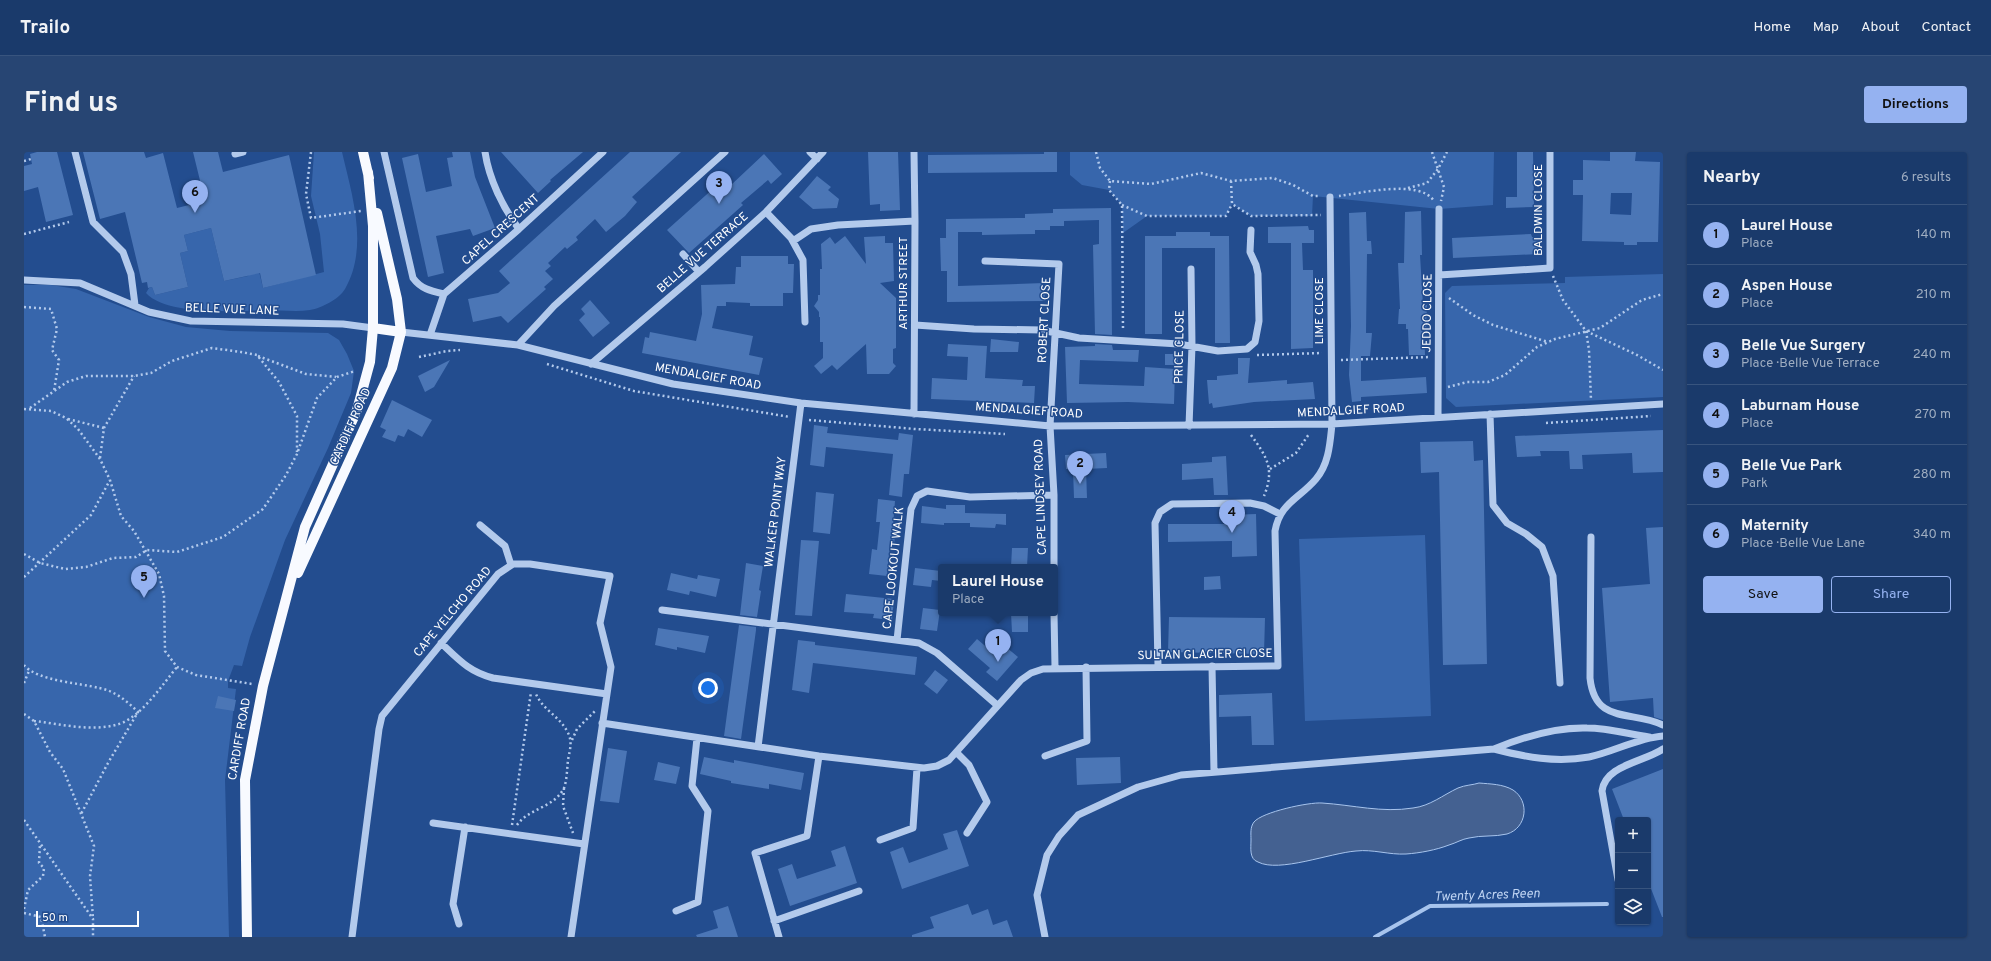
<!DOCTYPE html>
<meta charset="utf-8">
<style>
body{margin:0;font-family:Overpass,sans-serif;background:#274573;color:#f1f3f6}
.controls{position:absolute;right:12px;bottom:12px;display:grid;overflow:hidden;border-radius:4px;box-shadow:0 1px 3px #0004}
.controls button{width:36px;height:36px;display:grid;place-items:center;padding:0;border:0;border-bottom:1px solid #38547e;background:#1a3a6b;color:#f1f3f6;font:20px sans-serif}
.scale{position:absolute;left:12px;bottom:10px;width:103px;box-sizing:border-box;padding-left:4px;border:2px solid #fff;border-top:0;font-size:11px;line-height:14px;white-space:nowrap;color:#fff;-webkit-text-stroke:3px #234d8f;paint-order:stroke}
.you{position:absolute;left:684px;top:536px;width:14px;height:14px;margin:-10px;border:3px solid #fff;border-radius:50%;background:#1a73e8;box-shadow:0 0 0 6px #1a73e833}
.badge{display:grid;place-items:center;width:26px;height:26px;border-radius:50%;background:#95b2f1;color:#111;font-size:13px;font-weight:700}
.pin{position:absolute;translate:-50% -33px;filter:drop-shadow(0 1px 2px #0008)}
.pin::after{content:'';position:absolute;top:21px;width:14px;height:12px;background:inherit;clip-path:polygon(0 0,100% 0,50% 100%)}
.popup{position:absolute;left:914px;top:412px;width:120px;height:52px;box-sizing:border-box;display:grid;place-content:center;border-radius:4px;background:#1a3a6b;filter:drop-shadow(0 1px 3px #0005);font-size:13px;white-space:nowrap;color:#9fadc1}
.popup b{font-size:15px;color:#f1f3f6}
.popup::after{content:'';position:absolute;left:50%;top:100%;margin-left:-8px;border:8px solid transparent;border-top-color:#1a3a6b}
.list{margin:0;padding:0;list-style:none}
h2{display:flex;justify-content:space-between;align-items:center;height:52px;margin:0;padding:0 16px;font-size:17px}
h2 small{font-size:13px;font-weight:400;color:#9fadc1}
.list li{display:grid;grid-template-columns:26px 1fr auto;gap:12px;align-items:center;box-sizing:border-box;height:60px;padding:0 16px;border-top:1px solid #38547e}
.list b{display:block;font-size:15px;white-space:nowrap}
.list p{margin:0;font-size:13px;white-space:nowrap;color:#9fadc1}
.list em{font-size:13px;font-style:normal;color:#9fadc1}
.actions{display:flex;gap:8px;padding:12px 16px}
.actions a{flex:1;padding:9px 0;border:1px solid #95b2f1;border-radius:4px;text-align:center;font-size:14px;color:#95b2f1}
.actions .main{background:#95b2f1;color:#111}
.icon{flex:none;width:22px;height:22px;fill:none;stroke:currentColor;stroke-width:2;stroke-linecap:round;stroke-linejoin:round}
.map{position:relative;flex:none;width:1639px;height:785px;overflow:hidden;border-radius:4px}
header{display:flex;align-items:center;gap:24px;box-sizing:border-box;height:56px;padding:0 20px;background:#1a3a6b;border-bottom:1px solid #38547e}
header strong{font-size:19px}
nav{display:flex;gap:22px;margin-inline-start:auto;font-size:14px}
.intro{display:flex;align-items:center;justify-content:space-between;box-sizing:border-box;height:96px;padding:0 24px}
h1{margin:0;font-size:28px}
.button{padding:10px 18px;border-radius:4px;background:#95b2f1;color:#111;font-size:14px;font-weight:700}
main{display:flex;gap:24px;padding:0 24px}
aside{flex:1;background:#1a3a6b;border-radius:4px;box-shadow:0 1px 3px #0004}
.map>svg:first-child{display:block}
.green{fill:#3766ac}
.water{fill:#446191;stroke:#a7c4ed}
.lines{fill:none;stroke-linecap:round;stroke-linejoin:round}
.stream{stroke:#a7c4ed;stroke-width:4}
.building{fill:#4b76b6;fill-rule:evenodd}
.path{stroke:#b3caec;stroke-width:2.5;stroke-dasharray:2 3;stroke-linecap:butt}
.minor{stroke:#b3caec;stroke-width:7}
.major{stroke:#f8faff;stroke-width:10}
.labels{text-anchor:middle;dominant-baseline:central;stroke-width:3;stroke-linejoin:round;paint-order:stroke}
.street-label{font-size:12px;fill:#fff;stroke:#234d8f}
.water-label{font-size:13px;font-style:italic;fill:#bfd4f3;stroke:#234d8f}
</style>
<header>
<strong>Trailo</strong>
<nav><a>Home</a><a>Map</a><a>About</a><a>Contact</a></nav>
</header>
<div class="intro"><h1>Find us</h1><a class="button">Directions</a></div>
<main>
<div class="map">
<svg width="1639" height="785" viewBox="0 0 1639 785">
<rect width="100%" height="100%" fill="#234d8f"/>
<path class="green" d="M290,0H318C328,43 345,95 321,137C315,147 298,156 286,158C272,160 257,158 243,158C213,159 143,164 122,141L125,136L128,135L131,143L164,135L156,101L164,99L160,83L187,76L200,129L224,124L233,111L239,136L300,120L296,82L287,44Z
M1046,0H1470L1469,53L1415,57L1289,44L1288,64H1227L1208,52L1202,64H1123L1099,81L1098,53L1085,38L1058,33L1046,23Z
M1639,122V245L1432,255L1422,246L1421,141L1428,134L1541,131V125Z
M0,133H27L52,137L125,165L162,175L206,179L304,181L315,188L323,202L330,219L327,241L304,296L261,388L226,485L218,514L210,513L204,529V536L212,537L201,628L205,785H0Z
M1401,383L1407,564L1281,569L1275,387Z"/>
<path class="water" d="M1455,631C1466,632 1479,632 1489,638C1506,649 1503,676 1483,682C1471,685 1457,683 1445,686C1438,687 1432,691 1425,693C1412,698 1396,701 1382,702C1365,703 1349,697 1332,699C1306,701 1255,721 1234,710C1225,707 1227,696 1227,688C1227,682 1226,675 1230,670C1238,660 1285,650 1298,651C1329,653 1358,661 1389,656C1406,654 1419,643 1434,636C1441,633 1449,633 1455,631Z"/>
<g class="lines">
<path class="stream" d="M1351,785L1406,754L1583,752"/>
</g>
<path class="building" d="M13,0H33L49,63L22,70L14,35L0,39V14L8,12L6,2Z
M59,0H120L122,6L139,1L153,56L181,49L169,0H194L199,20L265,3L292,123L239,136L236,121L200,129L187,76L160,83L164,99L156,101L164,135L131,143L128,135L124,136L123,130L118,131L101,60L76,67Z
M428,0H446L451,25L471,76L449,84L446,77L412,84L420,121L404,125L378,6L394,2L402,40L428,34L423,6L429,5Z
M477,0H559L526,28L527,29L514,41Z
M606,0H657L608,45L613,50L601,64L582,80L571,67L552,85L554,88L543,97L541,95L524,111L527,114L521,119L529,127L520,135L522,137L484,171L477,164L449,170L444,147L474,141L486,131L475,119Z
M844,0H874L876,58L856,59V52L846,53Z
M1020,0H1033V20L904,21V3L1020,2Z
M1493,0H1509L1510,55L1482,56V45H1493Z
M1586,0H1612L1611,9L1636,10L1634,90H1613V93H1600V90L1558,89L1559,43H1549V28H1559V8L1586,9ZM1587,41H1608L1607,63L1586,62Z
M740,2L758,22L747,32L744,28L717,51L719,53L665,101L643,78L701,26L707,33Z
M793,24L807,35L804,38L815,47L813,56L789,57L775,45Z
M1087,56L1088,183L1071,182L1069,93L1075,92V68L1040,69V74H1026V78H1011V82L958,83V80H934V134L1020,131L1021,149L923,150V119H917L916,86H922V67L1001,66V62L1029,61V57Z
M1397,59L1398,103H1396L1399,153H1403L1402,177H1400L1401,203H1385L1384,177H1382V172H1374L1375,157H1376L1374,111H1380L1381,60Z
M1342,60L1343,89H1347L1348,102H1343L1342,181H1348L1346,204H1337V229L1402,225L1403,241L1337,245V249L1328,250L1325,223L1327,174L1325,61Z
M1284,74L1285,78H1290V91H1278L1279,118H1289V196L1267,197V91H1244V75Z
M1152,80H1186V84H1205L1206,191H1191V96H1138V182H1121V84H1152Z
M1507,82L1508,85H1515V102L1429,106L1428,86Z
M821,84L842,112L840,85L861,84V91H869L870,129L856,131L872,146V196L869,197V211L872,214L865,222H843L842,192L813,218L808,213L797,222L790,214L799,206V190H796V165H795V160L790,154L794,148V143H796V117H798L797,92L806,85L811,92Z
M717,104H764V112H770L769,141H759V154H726V151L702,150V154H693L688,176L729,184L725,203L739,206L735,223L618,201L621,185L625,186L626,180L672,189L678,162L677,133L711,132L712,115H717Z
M566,148L586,171L569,185L555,168L561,162L557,157Z
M967,187L995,190L994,200H966Z
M924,192L963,194L961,226L999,228L998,234H1011L1010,251L907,247L908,226L943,228L944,205L923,204Z
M1071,192L1088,193L1089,198H1115L1114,210L1056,208L1055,232L1120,234L1121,215L1151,217L1150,252L1104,250L1043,251L1041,195L1071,194Z
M1141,202H1154V213H1141Z
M1214,206H1226L1224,231L1263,228V232L1289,230L1291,247L1230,250L1189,256L1188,251L1185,252L1183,228H1193V224L1214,222Z
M426,208L410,235L401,240L394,224Z
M368,248L408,268L398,285L384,277L380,285L374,283L371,290L358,285L362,278L356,275Z
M790,273L804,275L803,281L874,288L875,281L889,283L885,322H880L878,345L865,343L869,302L802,295L800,315L786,313Z
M1639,278V320L1609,321L1608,301L1558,303L1559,317H1546L1545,299H1516L1517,304L1493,305L1491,284Z
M1449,289L1450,309L1459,308L1463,512L1419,513L1415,320L1397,321L1396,290Z
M1082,301L1083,316L1062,317L1063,346H1050L1049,317H1042L1041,303Z
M1202,304L1204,343H1190L1189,326L1158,328V312L1188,310V305Z
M792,340L810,342L806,382L789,380Z
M854,347L871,349L869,374L872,375L870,392H866L863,424L845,422L848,397L853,398L856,370H852Z
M922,353H941V361L982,362V373L972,372L971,376L946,375V371H920V373L897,371L898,354L922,357Z
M1232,362L1233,404L1208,405V389L1144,390V372H1206V363Z
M1639,375V568L1630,565L1629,546L1586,550L1578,436L1626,432L1622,376Z
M777,388L795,389L788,464L771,463Z
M988,396H1004L1003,415H987Z
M722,411L739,414L735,438L737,439L733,465L716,463Z
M891,416L917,419V429L908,428L907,435L889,433Z
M647,421L673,427L674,423L696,427L692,445L666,439L665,443L643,438Z
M1196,424L1197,437L1180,438V425Z
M822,442L870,447L868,468L849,466L850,462L820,460Z
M899,456L916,458L913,479L896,477Z
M987,461H1004V480H988Z
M1145,465L1241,466L1240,502L1144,500Z
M715,473L732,475V478L717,587L700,584Z
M634,476L685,484L681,501L653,495V498L631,493Z
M953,487L973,504L982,495L994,505L973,529L962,520L966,516L944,497Z
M774,488L791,490V493L893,505L891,523L789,511L785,541L768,538Z
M911,518L924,528L913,542L900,532Z
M1248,541L1250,593H1228L1227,564L1195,565V543Z
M194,544L212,548L210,559L191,556Z
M584,596L603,599L595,651L576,649Z
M680,605L710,611V608L780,621L777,638L745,632V637L707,631V629L676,622Z
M1096,605L1097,631L1053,633L1052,606Z
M634,610L656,615L652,632L630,628Z
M1639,617V765H1638L1624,729V668H1600L1588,637Z
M933,678L945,714L878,737L866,700L879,695L885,711L924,697L919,682Z
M821,694L833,731L766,754L754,717L768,712L773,727L812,714L807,699Z
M944,752L948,763L964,757L969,773L983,768L989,785H888V783L910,776L906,765Z
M704,754L714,785H673L672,783L694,776L689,759Z"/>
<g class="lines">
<path class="path" d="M287,0L282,42L287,66L337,59
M1072,0L1076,16L1086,29L1127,32L1177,21L1207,29L1249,26L1269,33L1289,44H1296
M1408,0L1420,35L1417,49
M0,9L7,7
M1086,29L1085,38L1098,53L1099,179
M1207,29L1208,52L1227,64L1297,63
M1384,36L1403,31L1414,17L1423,0
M1315,44C1338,41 1396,27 1410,49
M1098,53L1123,64H1202L1208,52
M0,82L45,70
M1529,124L1539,148L1562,179L1613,203L1639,218
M1425,146L1449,163L1469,173L1524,190
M0,155L27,157L33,177L28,198L35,208L30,239
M1562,179L1565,198L1567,248
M1233,203L1298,201
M234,204L282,222L312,225
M395,205L423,199L436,198
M1317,208L1406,205
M523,212L610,239L766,265
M1424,235L1443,230H1464L1481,223L1513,195L1531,187L1576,176L1618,148L1639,142
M6,256L43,230L62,224H110L127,221L148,209L188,196L217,200L233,203L255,230L273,264V300
M0,257L27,259L42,266L54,277L76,307L86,328L97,364L110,379L135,422L140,444L141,499L153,515L172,523L228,532
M44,267L80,276
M785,268L891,277L981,282
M1522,271L1627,264
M1227,283C1243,305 1251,317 1240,344
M76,306L80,276L110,224
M1246,317L1272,301L1285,282
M0,402L16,411L41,417L62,415L89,406L112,405L123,398L153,400L199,385L239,357L262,323L273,302L293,246L313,225L331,219
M0,425L67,363L86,328
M0,513C13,529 56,531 75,536C91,539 103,549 114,560L84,611L57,662
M0,531L5,519
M0,562L10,569L26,600L39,617L70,694L66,724L69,767
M10,569C38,572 70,581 98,571C119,562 139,532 153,515
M548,588L553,577L571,559
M540,636L539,654L549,681
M0,668L69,767V785
M488,673L507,540
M493,673C505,656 530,656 540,636C543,628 543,617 544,608C546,597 549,589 543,579C535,564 519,558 512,542
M0,757L4,738L19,724L20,716L15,711L16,692
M0,761L17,765L21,785"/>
<path class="minor" d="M51,0L69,70L99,100L107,122L111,153
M360,0L389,126C397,137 407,139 420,142
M461,0C465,27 479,56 495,77
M786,0L793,7
M890,0L891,69L890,262
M211,2L219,0
M742,60L767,86L779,108L781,170
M769,89L787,77L814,73L891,69
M659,102L675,120
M961,109L1035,112L1026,274L1030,343V415
M1415,123L1526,116V0
M0,128L56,131L125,160L167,169L319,172L349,176
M891,173L950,177L1018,178L1055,186L1155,192L1194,199L1223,197L1231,190L1235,169L1234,122L1232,113L1226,100L1227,78
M377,180L494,193L649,232L777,251L1026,274L1308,272L1639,252
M406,183L420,142L495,77L579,0
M494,193L530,154L701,0
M567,212L681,115L742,60L799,0
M1466,262L1469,353L1483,371L1502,382L1518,395L1529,424L1536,531
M1414,265L1415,57
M1165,274L1168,194L1167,117
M456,373L481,394L487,413
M1567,385L1566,526C1571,573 1607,558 1639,573
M638,458L895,491L913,501L973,553
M1030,461L1031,515
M873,488L887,357L893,344L903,339L946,345L1030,343
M417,491C434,507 445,520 469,526L583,542
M1134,514L1131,371L1136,360L1148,352L1226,351L1240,354L1256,362
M1188,514L1190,620
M578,571L795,604L900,616L913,614L925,608L997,528L1007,521L1019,517L1254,514L1251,379C1256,351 1275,347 1292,327C1305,312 1306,291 1308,272L1306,45
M734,595L777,251
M1470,597C1501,605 1532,611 1565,605C1590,600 1613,586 1639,584
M933,601L945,613L963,650L943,681
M1021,604L1063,589L1062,515
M409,671L560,692
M856,688L889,676L893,616
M1594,728L1578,639C1581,613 1620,610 1639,597
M652,759L674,750L684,659L668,634L673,586
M750,769L835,739
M435,772L429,752L441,675
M328,785L355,577L358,564L474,422L489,412H506L586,424L576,471L587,515L547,785
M755,785L731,701L783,684L795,604
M1021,785L1013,743L1023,703L1035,684L1054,663L1114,635L1157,623L1470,597C1499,585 1531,575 1563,576C1584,576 1604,582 1625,585"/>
<path class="major" d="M339,0L345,26
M349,176L377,180
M274,421L368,216L377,180L373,147L353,61
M223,785L221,628L239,534L281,375L333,258L346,210L349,176V74L344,20"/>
</g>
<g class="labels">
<g class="street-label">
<text transform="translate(1515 58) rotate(-90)">BALDWIN CLOSE</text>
<text transform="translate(477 78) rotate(-42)">CAPEL CRESCENT</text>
<text transform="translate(679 101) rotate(-41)">BELLE VUE TERRACE</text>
<text transform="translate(880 131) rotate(-90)">ARTHUR STREET</text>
<text transform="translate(208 158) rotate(2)">BELLE VUE LANE</text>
<text transform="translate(1296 159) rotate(-90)">LIME CLOSE</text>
<text transform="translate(1404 161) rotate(-89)">JEDDO CLOSE</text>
<text transform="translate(1021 168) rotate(-87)">ROBERT CLOSE</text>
<text transform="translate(1156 195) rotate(-89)">PRICE CLOSE</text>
<text transform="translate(684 225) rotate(10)">MENDALGIEF ROAD</text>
<text transform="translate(1005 259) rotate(4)">MENDALGIEF ROAD</text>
<text transform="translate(1327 259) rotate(-3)">MENDALGIEF ROAD</text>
<text transform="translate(327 275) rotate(-66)">CARDIFF ROAD</text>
<text transform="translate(1017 345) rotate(-92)">CAPE LINDSEY ROAD</text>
<text transform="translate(752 360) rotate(-83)">WALKER POINT WAY</text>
<text transform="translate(870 416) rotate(-84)">CAPE LOOKOUT WALK</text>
<text transform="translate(429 460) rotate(-50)">CAPE YELCHO ROAD</text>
<text transform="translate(1181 503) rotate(-1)">SULTAN GLACIER CLOSE</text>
<text transform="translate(216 587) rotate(-80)">CARDIFF ROAD</text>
</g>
<g class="water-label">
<text transform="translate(1463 744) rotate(-2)">Twenty Acres Reen</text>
</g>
</g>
</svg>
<div class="controls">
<button>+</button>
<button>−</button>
<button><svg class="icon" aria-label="layers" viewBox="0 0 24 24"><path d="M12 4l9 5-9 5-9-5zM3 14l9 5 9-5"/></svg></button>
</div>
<div class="scale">50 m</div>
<div class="you"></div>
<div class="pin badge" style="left:974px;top:510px">1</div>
<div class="popup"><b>Laurel House</b>Place</div>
<div class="pin badge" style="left:1056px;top:332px">2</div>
<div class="pin badge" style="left:695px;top:52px">3</div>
<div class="pin badge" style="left:1208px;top:381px">4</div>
<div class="pin badge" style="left:120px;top:446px">5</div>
<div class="pin badge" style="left:171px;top:61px">6</div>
</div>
<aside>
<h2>Nearby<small>6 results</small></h2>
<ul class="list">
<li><span class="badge">1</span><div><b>Laurel House</b><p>Place</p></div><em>140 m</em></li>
<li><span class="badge">2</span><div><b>Aspen House</b><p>Place</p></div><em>210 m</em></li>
<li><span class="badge">3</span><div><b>Belle Vue Surgery</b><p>Place · Belle Vue Terrace</p></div><em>240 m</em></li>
<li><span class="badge">4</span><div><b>Laburnam House</b><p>Place</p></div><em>270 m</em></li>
<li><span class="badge">5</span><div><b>Belle Vue Park</b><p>Park</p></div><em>280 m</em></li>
<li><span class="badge">6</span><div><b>Maternity</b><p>Place · Belle Vue Lane</p></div><em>340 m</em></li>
</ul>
<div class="actions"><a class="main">Save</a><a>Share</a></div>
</aside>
</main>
